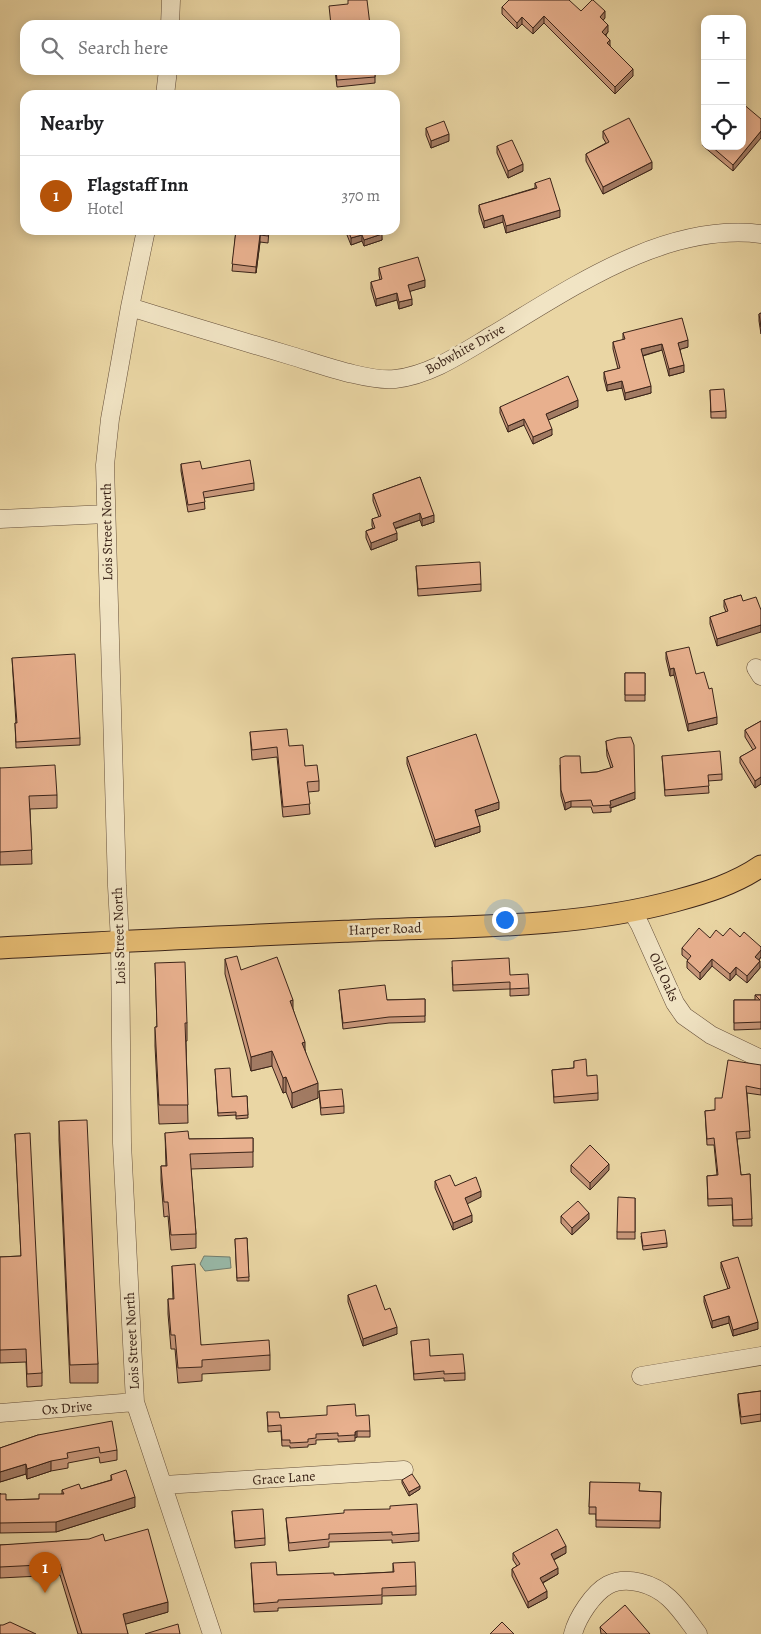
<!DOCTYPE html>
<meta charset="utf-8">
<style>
body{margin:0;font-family:Alegreya,serif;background:#f6f6f6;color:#202124}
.controls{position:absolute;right:15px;top:15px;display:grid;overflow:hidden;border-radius:10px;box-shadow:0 2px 12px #0003}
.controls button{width:45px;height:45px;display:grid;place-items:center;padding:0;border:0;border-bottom:1px solid #e0e0e0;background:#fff;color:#202124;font:25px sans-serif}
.you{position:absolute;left:504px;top:919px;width:18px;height:18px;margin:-12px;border:4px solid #fff;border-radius:50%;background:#1a73e8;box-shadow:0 0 0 8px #1a73e833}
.badge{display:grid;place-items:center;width:32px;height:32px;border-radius:50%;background:#b45309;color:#fff;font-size:16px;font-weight:700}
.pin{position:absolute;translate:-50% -41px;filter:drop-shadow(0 1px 2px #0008)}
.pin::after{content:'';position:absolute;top:26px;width:18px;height:15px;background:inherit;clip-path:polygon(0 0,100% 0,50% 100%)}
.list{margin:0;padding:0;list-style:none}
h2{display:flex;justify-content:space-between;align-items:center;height:65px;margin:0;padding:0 20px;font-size:21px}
h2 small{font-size:16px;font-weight:400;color:#757577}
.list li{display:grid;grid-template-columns:32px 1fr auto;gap:15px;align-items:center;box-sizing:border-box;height:80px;padding:0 20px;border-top:1px solid #e0e0e0}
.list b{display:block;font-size:19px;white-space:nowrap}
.list p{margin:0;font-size:16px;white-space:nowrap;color:#757577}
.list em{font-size:16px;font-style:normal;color:#757577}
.icon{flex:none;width:28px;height:28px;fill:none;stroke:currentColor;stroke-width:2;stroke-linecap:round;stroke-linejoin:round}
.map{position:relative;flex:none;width:761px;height:1634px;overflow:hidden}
.search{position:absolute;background:#fff;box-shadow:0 2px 12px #0003;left:20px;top:20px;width:380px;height:55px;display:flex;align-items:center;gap:12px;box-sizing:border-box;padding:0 18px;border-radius:15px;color:#757577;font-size:19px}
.panel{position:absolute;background:#fff;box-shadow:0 2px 12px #0003;left:20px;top:90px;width:380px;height:145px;border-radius:15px}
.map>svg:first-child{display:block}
.water{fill:#98b9a8;stroke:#727d6e}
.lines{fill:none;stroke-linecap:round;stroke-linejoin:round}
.minor-casing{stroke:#66503b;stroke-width:19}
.major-casing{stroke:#3a2318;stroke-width:23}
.minor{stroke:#f1e4c4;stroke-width:18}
.major{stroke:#e5bb72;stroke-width:21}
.wall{fill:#c8977a;stroke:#3a2318}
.shaded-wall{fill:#a27b63;stroke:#3a2318}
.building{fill:#e8b08e;stroke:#3a2318}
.labels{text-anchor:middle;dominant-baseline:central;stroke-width:5;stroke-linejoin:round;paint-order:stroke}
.street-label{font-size:14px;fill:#3a2318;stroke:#f1e4c4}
</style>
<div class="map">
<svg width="761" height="1634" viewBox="0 0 761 1634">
<rect width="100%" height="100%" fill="#ead6a4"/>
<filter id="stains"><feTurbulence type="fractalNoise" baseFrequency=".004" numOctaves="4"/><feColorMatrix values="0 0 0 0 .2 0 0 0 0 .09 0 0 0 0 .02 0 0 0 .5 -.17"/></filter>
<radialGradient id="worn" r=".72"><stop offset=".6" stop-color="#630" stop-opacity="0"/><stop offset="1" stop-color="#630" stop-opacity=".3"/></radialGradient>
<path class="water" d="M204,1256L230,1257L231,1268L205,1271L200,1264Z"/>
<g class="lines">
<defs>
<path id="minor" d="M170,25L171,0
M165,95L168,70
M146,230L130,307L110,419L105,465L117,886L120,941L122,1143L135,1402L212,1634
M130,307C184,324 238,340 292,356C319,364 369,382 395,379C430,375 461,354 491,336C570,289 664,222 761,234
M0,519L106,514
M756,668L761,676
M632,911L640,925L675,1003L684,1016L711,1035L761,1059
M641,1376L761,1356
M0,1413L135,1402
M164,1485L404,1470
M573,1634C577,1618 593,1593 608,1585C627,1575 654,1584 669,1598C680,1608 689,1622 698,1634"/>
<path id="major" d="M0,948C117,941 235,936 352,931C458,926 572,929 675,901C705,893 735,884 761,866"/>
</defs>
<use href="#minor" class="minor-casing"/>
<use href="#major" class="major-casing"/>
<use href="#minor" class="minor"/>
<use href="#major" class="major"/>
</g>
<path class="wall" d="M502,7L581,11L605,18L603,20L608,32L606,35L610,46L633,76L615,94L544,23L533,34L522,24L517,29L502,14Z
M335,70H375V83L337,87Z
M426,128L449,141L431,148L426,135Z
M603,131L652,169L603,194L586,161V154L606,143L603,138Z
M705,138V146H742L733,171L703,146V140Z
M497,146L523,171L508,178L497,153Z
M535,183L560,217L506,233L503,222L484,228L479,212V205L535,188Z
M236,230H269L268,243L260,242L256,273L232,271Z
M345,230H381L382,240L364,246L362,241L351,245Z
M379,268L425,287L410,291L412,305L399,309L397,300L376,306L371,289V282L380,280L379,275Z
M761,313V334L759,321V314Z
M623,333L688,347L680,349L684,372L669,376L662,350L643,356L651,393L625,400L622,388L607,391L604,379V372L618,369L613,349V342L623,340Z
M710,390L726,411V418H711Z
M500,407H578L548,420L552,435L533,444L524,425L508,432L500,413Z
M181,464L202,469L254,483V490L204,498L205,509L188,512L181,471Z
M420,477L434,522L422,526L420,520L395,529L397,540L371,550L366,538V531L373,528L372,526V519L379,517L373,501V494Z
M416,566L481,584V591L418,596Z
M741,595L717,646L710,624V617L726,612L724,607V600Z
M666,652L696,674L717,724L688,731L674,675L670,676L666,659Z
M12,658L80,738V745L16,748L15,723H16Z
M625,673H645V701H625Z
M761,721V784L755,788L740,763V757L753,750L745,737V730Z
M250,732L289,746L305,766L319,781V791L308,792L310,814L283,817L277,757L252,760Z
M606,741L635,799L611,808V812L593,813L591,807H571L565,810L561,796L560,765L581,773L597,772L611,768L607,756Z
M662,756L722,774V780L708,781L709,793L665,796Z
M407,757L499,809L477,816L480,832L435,847L407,764Z
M0,768L57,795V808L30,809L32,864L0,865Z
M723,936L740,937L761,947V957L759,960L760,968L747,983L736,974L730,981L712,966L700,980L687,968V961L688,960L682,955V948L710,938Z
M225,959L241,970L293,1009L305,1050L318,1098L292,1108L286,1092L283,1093L272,1066L251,1071L225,974Z
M155,963L187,1023V1041H186L188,1123L159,1124L155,1046V1027H157Z
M452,967L510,975L529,988V995L510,996V989L453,991Z
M339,990L387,1000L425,999V1022L389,1023L343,1029Z
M755,995H761V1029L734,1030V1000H755Z
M574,1061L587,1076L598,1093V1100L554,1103L552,1070L574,1068Z
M761,1065V1095L747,1093L750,1138L737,1139L741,1175L750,1174L752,1226H733L732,1205L708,1206L707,1176L717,1175L714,1145H707L705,1111L715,1110L722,1098Z
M215,1069L232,1097L247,1096L248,1118L236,1119V1115L218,1116Z
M319,1091L344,1106V1113L321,1115Z
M59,1121L98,1364V1383H70L59,1140Z
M165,1133L189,1139L253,1138V1167L191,1169L196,1234V1248L171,1250L168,1216L164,1217L161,1181V1166H166Z
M15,1134L42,1373V1386L27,1387L26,1362L0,1363V1257L21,1256Z
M571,1165L609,1170L590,1190L571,1172Z
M435,1181L455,1186L481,1197L467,1203L472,1222L453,1230L435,1188Z
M635,1198V1239H617V1232Z
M561,1216L589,1219L572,1235L561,1223Z
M641,1236L667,1243V1247L643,1250Z
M247,1238L249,1281H237L235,1239Z
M721,1262L758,1329L733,1336L729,1323L712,1328L704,1302V1296L728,1289L721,1268Z
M172,1266L201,1345L270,1355V1370L202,1374V1381L178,1383L175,1349H171L168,1314V1299H173Z
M348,1295L385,1310L397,1334L363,1346L348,1302Z
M411,1341L430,1356L465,1373V1380L444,1381V1378L414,1380Z
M761,1391V1421L741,1424L738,1401V1394Z
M267,1412L280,1418L356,1416L370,1431V1437H357L355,1438V1441L338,1442V1439L316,1440V1444L308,1445V1447L290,1448V1446H282L281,1431L268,1432Z
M38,1435L117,1450V1460L100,1463L99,1457L68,1463V1468L51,1471L27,1479L26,1474L0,1482V1448Z
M111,1475L135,1507L56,1532L0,1533V1493V1494L6,1500L39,1499L62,1494V1490L81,1489L111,1480Z
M402,1480L420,1489L409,1496L402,1483Z
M590,1482L640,1491L661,1492L660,1528L596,1527V1514H589Z
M232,1511L265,1538V1545L235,1548Z
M286,1518L419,1533V1541L392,1543V1540L329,1542V1547L289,1551Z
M105,1541L168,1612L125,1624L128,1634H78L60,1575L0,1578V1545Z
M513,1553H566L554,1560L558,1574L543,1583L547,1598L528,1608L512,1576V1569L517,1566L513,1560Z
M251,1563L277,1575H334L393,1572V1563L416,1586V1595L382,1596V1604L278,1608V1611L254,1612Z
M600,1627L650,1634H601Z"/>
<path class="shaded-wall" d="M605,11V18L600,24V17Z
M544,16V23L533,34V28Z
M522,17V24L517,29V23Z
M608,25V32L602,38V32Z
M610,40V46L607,43Z
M633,69V76L615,94V87Z
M761,131V138L733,171V165Z
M449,134V141L431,148V141Z
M652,162V169L603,194V187Z
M523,164V171L508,178V171Z
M560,210V217L506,233V226Z
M503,215V222L484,228V221Z
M382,234V240L364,246V240Z
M260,235V242L256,273V267Z
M362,235V241L351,245V238Z
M425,280V287L408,292V285Z
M397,293V300L376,306V299Z
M412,299V305L399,309V302Z
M688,340V347L678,350V343Z
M662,344V350L641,356V349Z
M684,365V372L669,376V369Z
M622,381V388L607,391V385Z
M651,386V393L625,400V393Z
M578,400V407L546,421V414Z
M524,419V425L508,432V426Z
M552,429V435L533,444V437Z
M420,513V520L393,529V523Z
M434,515V522L422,526V519Z
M397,533V540L371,550V543Z
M761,625V632L717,646V639Z
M674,668V675L670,676V669Z
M717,717V724L688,731V724Z
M761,777V784L755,788V781Z
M635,792V799L610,808V801Z
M571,801V807L565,810V803Z
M499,802V809L475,817V810Z
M480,826V832L435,847V840Z
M761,950V957L755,964V957Z
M712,959V966L700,980V973Z
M760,961V968L747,983V976Z
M736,967V974L730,981V974Z
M293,1000V1014L290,1001Z
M305,1042V1056L302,1043Z
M272,1051V1066L251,1071V1057Z
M286,1077V1092L283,1093V1078Z
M318,1083V1098L292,1108V1093Z
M609,1164V1170L590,1190V1183Z
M481,1191V1197L465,1205V1198Z
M589,1213V1219L572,1235V1228Z
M472,1215V1222L453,1230V1223Z
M729,1316V1323L712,1328V1321Z
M758,1322V1329L733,1336V1330Z
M397,1327V1334L363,1346V1339Z
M357,1431V1437L355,1438V1432Z
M51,1461V1471L27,1479V1469Z
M26,1464V1474L0,1482V1472Z
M420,1486V1489L409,1496V1492Z
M135,1497V1507L56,1532V1522Z
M566,1546V1553L551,1561V1554Z
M558,1568V1574L540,1584V1578Z
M547,1591V1598L528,1608V1602Z
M168,1602V1612L123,1625V1614Z"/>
<path class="building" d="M348,0H367L370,25H331L329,6L348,4Z
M509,0H569L581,11L592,0H593L605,11L600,17L608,25L602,32L610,40L607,43L633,69L615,87L544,16L533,28L522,17L517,23L502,7Z
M336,70H375V77L337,80Z
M742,103L761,119V131L733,165L711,146H742Z
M629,118L652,162L603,187L586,154L609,142L603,131Z
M444,121L449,134L431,141L426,128Z
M512,140L523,164L508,171L497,146Z
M550,178L560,210L506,226L503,215L484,221L479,205L537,188L535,183Z
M236,230H269L268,236L260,235L256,267L232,264Z
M348,230H381L382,234L364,240L362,235L351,238Z
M418,257L425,280L408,285L412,299L399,302L397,293L376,299L371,282L382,279L379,268Z
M761,313V327L759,314Z
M682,318L688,340L678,343L684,365L669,369L662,344L641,349L651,386L625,393L622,381L607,385L604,372L620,368L613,342L625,339L623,333Z
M568,376L578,400L546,414L552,429L533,437L524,419L508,426L500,407Z
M724,389L726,411L711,412L710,390Z
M250,460L254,483L203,492L205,502L188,505L181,464L200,461L202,469Z
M420,477L434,515L422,519L420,513L393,523L397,533L371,543L366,531L375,528L372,519L381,516L373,494Z
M480,562L481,584L418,589L416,566Z
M741,595L743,601L756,597L761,610V625L717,639L710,617L728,611L724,600Z
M689,647L696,674L704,672L709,689L712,688L717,717L688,724L674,668L670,669L666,652Z
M75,654L80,738L16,742L15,723H17L12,658Z
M625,673H645V695H625Z
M761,721V777L755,781L740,757L756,748L745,730Z
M287,729L289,746L303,745L305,766L317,765L319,781L307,782L310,804L283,807L277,747L252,750L250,732Z
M476,734L499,802L475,810L480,826L435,840L407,757Z
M631,737L634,745L635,792L610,801L611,805L593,806L591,800L571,801L565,803L561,790L560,758L565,756H580L581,773L597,772L613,767L607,749L606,741L617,738Z
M720,751L722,774L708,775L709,786L665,790L662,756Z
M55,765L57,795L29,796L32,850L0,852V768Z
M699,928L710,938L716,930L723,936L730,928L740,937L744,932L761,947V950L755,957L760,961L747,976L736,967L730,974L712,959L700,973L687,961L691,956L682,948Z
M237,956L241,970L277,957L293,1000L290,1001L305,1042L302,1043L318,1083L292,1093L286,1077L283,1078L272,1051L251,1057L225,959Z
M509,958L510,975L528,974L529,988L510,989V982L453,985L452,961Z
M185,962L187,1023H185L188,1105H159L155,1027H157L155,963Z
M385,985L387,1000L425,999V1016L389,1017L343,1023L339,990Z
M755,995H761V1022L734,1023V1000H760Z
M586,1059L587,1076L597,1075L598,1093L554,1097L552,1070L574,1068V1061Z
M728,1060L761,1065V1089L746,1086L750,1131L736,1132L741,1175L750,1174L752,1219L733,1220L732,1198L708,1199L707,1176L718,1175L714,1138L707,1139L705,1111L715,1110V1098H722Z
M230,1068L232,1097L247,1096L248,1115L236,1116V1112L218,1113L215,1069Z
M342,1089L344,1106L321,1108L319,1091Z
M87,1120L98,1364L70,1365L59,1121Z
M188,1131L189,1139L253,1138V1152L190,1154L196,1234L171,1235L168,1202H164L161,1166H167L165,1133Z
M30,1133L42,1373L27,1374L26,1349L0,1350V1257L21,1256L15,1134Z
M590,1145L609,1164L590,1183L571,1165Z
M450,1175L455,1186L476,1177L481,1191L465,1198L472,1215L453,1223L435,1181Z
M618,1197L635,1198V1232H617Z
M578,1201L589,1213L572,1228L561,1216Z
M665,1230L667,1243L643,1246L641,1233Z
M247,1238L249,1277L237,1278L235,1239Z
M738,1257L758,1322L733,1330L729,1316L712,1321L704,1296L730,1288L721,1262Z
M195,1264L201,1345L269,1340L270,1355L202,1360V1367L178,1368L175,1335H171L168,1299H174L172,1266Z
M376,1285L385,1310L390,1308L397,1327L363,1339L348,1295Z
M429,1339L430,1356L463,1354L465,1373L444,1374V1371L414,1374L411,1341Z
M761,1391V1414L741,1417L738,1394Z
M355,1404L356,1416L369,1415L370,1431H357L355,1432V1435L338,1436V1433L316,1434V1438L308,1439V1442L290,1443V1440H282L281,1425L268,1426L267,1412H279L280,1418L327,1415V1406Z
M112,1421L117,1450L100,1453L99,1447L67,1453L68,1458L51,1461L27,1469L26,1464L0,1472V1448L38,1435Z
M126,1470L135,1497L56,1522L0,1523V1493V1494H6V1500L39,1499V1494H64L62,1490L79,1484L81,1489L112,1480L111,1475Z
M412,1474L420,1486L409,1492L402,1480Z
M590,1482L640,1483L639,1491L661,1492L660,1521L596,1520V1507H589Z
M417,1504L419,1533L392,1535V1532L329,1534V1539L289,1543L286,1518L344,1513V1510L390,1509V1506Z
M263,1509L265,1538L235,1541L232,1511Z
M148,1529L168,1602L123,1614L128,1634H82L60,1564L0,1567V1545L89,1539L103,1534L105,1541Z
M557,1529L566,1546L551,1554L558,1568L540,1578L547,1591L528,1602L512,1569L520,1564L513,1553Z
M276,1562L277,1575L334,1573V1575L394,1572L393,1563L415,1562L416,1586L382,1588V1595L278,1600V1602L254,1604L251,1563Z
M625,1605L650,1634H607L600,1627Z
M10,1622L36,1634H0V1625H3Z
M502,1622L514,1634H490Z
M178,1624L180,1634H145Z"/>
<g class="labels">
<g class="street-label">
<text transform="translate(465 349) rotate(-29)">Bobwhite Drive</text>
<text transform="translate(107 532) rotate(-91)">Lois Street North</text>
<text transform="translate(385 929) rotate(-2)">Harper Road</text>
<text transform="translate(119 936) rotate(-92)">Lois Street North</text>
<text transform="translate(664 977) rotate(65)">Old Oaks</text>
<text transform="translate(132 1341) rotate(-93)">Lois Street North</text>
<text transform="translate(67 1408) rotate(-5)">Ox Drive</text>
<text transform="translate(284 1478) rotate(-4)">Grace Lane</text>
</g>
</g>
<rect width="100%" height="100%" filter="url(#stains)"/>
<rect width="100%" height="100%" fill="url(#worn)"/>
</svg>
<div class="controls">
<button>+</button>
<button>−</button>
<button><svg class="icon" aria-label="locate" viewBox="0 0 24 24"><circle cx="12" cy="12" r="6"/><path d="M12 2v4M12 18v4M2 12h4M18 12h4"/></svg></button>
</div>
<div class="you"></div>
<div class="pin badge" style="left:45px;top:1593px">1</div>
<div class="search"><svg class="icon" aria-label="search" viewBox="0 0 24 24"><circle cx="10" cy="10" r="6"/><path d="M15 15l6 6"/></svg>Search here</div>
<section class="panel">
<h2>Nearby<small></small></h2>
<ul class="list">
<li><span class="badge">1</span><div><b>Flagstaff Inn</b><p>Hotel</p></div><em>370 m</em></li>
</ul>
</section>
</div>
